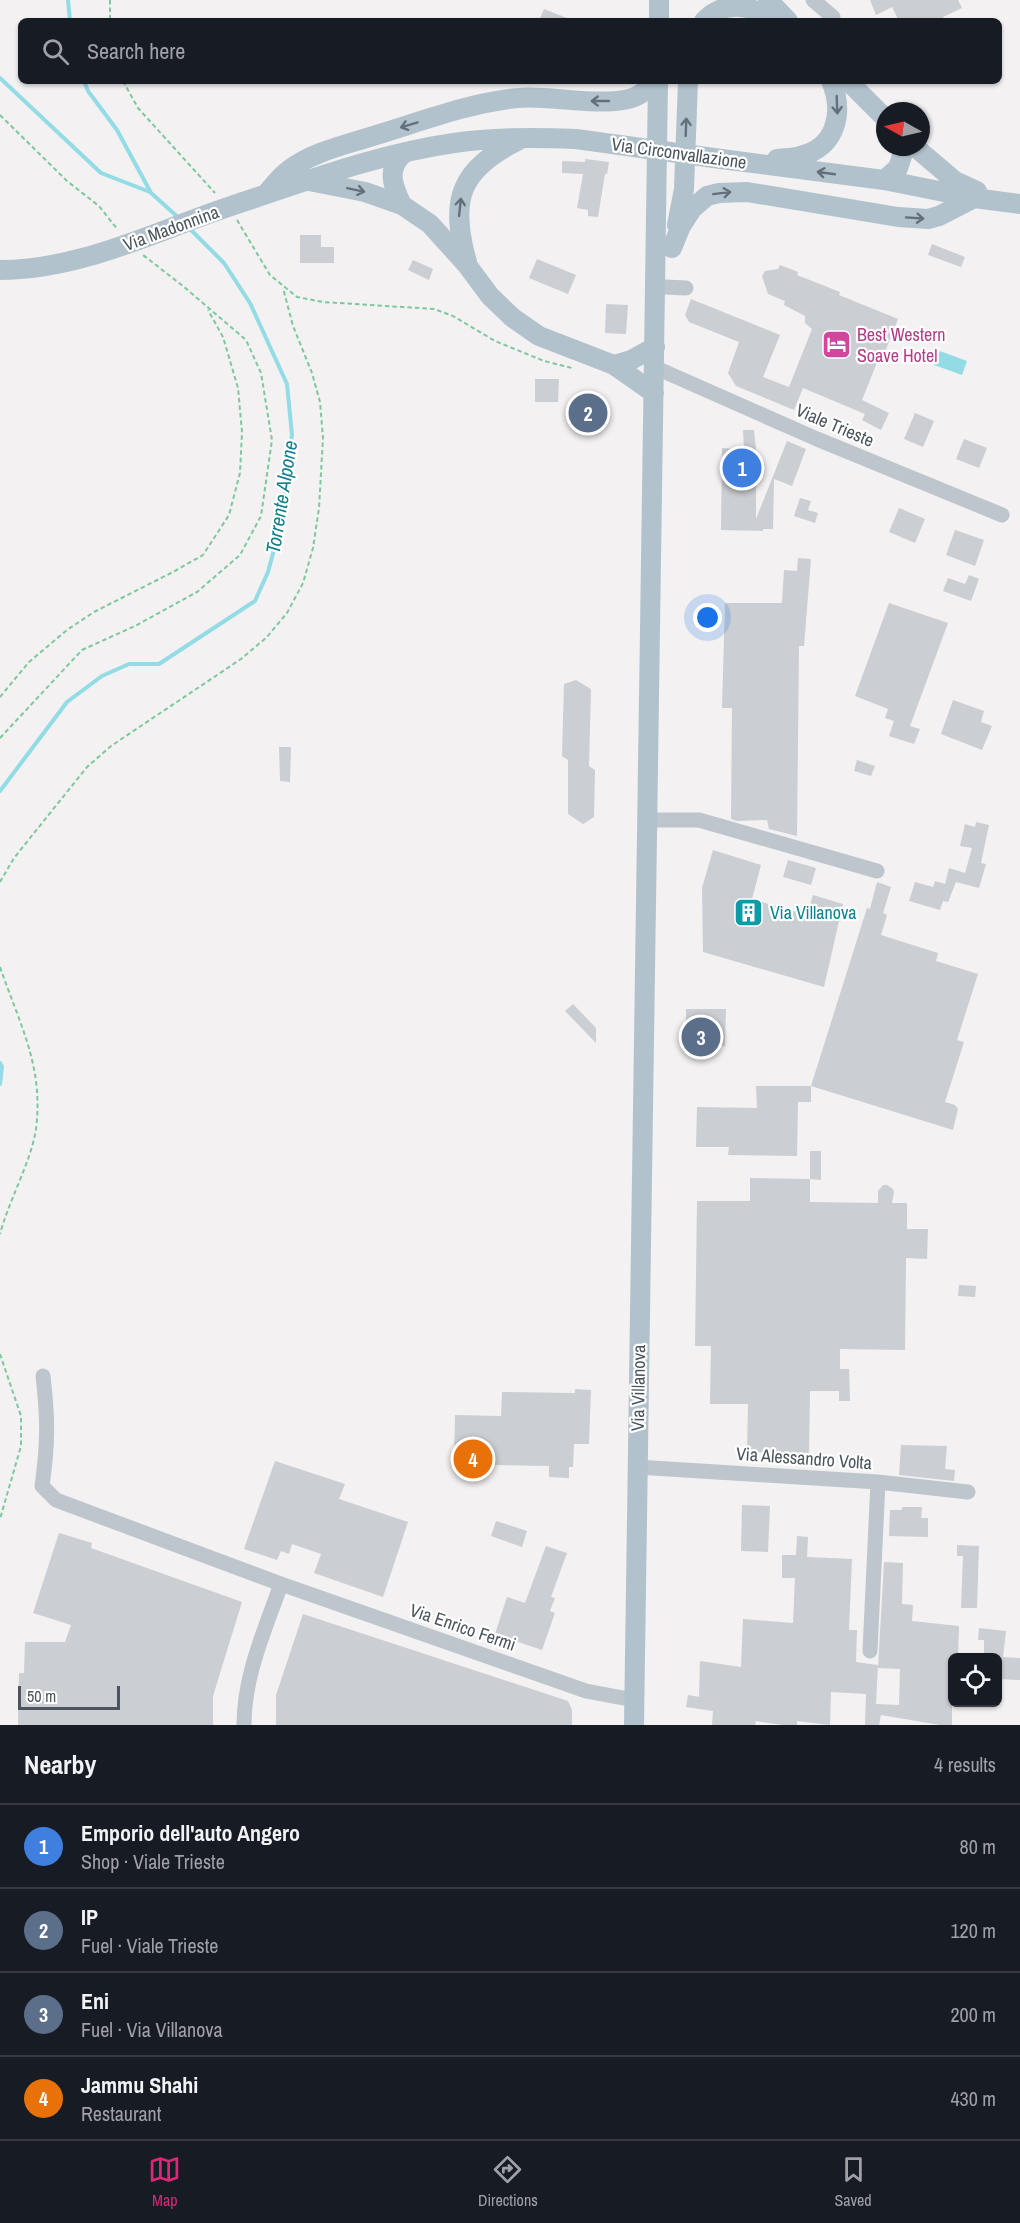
<!DOCTYPE html>
<meta charset="utf-8">
<style>
body{margin:0;font-family:"Archivo Narrow",sans-serif;background:#242831;color:#f1f3f6}
.controls{position:absolute;right:18px;bottom:18px;display:grid;overflow:hidden;border-radius:9px;box-shadow:0 2px 4px #0004}
.controls button{width:54px;height:54px;display:grid;place-items:center;padding:0;border:0;border-bottom:2px solid #363941;background:#171b24;color:#f1f3f6;font:30px sans-serif}
.compass{position:absolute;left:876px;top:102px;width:54px;height:54px;border-radius:50%;background:#171b24;box-shadow:0 2px 4px #0004;rotate:278deg}
.scale{position:absolute;left:18px;bottom:15px;width:102px;box-sizing:border-box;padding-left:6px;border:3px solid #4a555d;border-top:0;font-size:16px;line-height:21px;white-space:nowrap;color:#4a555d;-webkit-text-stroke:4px #fff;paint-order:stroke}
.you{position:absolute;left:708px;top:618px;width:21px;height:21px;margin:-15px;border:4px solid #fff;border-radius:50%;background:#1a73e8;box-shadow:0 0 0 9px #1a73e833}
.badge{display:grid;place-items:center;width:39px;height:39px;border-radius:50%;background:#db2777;color:#fff;font-size:20px;font-weight:700}
.pin{position:absolute;translate:-50% -50%;border:3px solid #fff;box-shadow:0 2px 6px #0006}
.list{margin:0;padding:0;list-style:none}
h2{display:flex;justify-content:space-between;align-items:center;height:78px;margin:0;padding:0 24px;font-size:26px}
h2 small{font-size:20px;font-weight:400;color:#9ea1a6}
.list li{display:grid;grid-template-columns:39px 1fr auto;gap:18px;align-items:center;box-sizing:border-box;height:84px;padding:0 24px;border-top:2px solid #363941}
.list b{display:block;font-size:22px;white-space:nowrap}
.list p{margin:0;font-size:20px;white-space:nowrap;color:#9ea1a6}
.list em{font-size:20px;font-style:normal;color:#9ea1a6}
.icon{flex:none;width:33px;height:33px;fill:none;stroke:currentColor;stroke-width:2;stroke-linecap:round;stroke-linejoin:round}
.map{position:relative;flex:none;width:1020px;height:1725px;overflow:hidden}
.search{position:absolute;background:#171b24;box-shadow:0 2px 4px #0004;left:18px;right:18px;top:18px;height:66px;display:flex;align-items:center;gap:15px;box-sizing:border-box;padding:0 21px;border-radius:9px;color:#9ea1a6;font-size:22px}
.sheet{height:414px;background:#171b24}
nav{display:flex;justify-content:space-around;align-items:center;box-sizing:border-box;height:84px;border-top:2px solid #363941;background:#171b24;font-size:16px;color:#9ea1a6}
nav a{display:grid;justify-items:center;gap:3px}
nav .on{color:#db2777}
.map>svg:first-child{display:block}
.water{fill:#93dce6}
.lines{fill:none;stroke-linecap:round;stroke-linejoin:round}
.stream{stroke:#93dce6;stroke-width:4}
.building{fill:#cbced2}
.path{stroke:#7dc89c;stroke-width:2;stroke-dasharray:4.5 3;stroke-linecap:butt}
.minor{stroke:#bdc6cc;stroke-width:15}
.major{stroke:#b2c2cd;stroke-width:20}
.major-bridge{stroke:#b2c2cd;stroke-width:20}
.oneway{stroke:#647079}
.labels{text-anchor:middle;dominant-baseline:central;stroke-width:4.5;stroke-linejoin:round;paint-order:stroke}
.street-label{font-size:18px;fill:#4a555d;stroke:#fff}
.hotel-label{font-size:18px;fill:#b23c85;stroke:#fff;text-anchor:start}
.culture-label{font-size:18px;fill:#0d838f;stroke:#fff;text-anchor:start}
.water-label{font-size:20px;font-style:italic;fill:#167f8c;stroke:#fff}
</style>
<div class="map">
<svg width="1020" height="1725" viewBox="0 0 1020 1725">
<rect width="100%" height="100%" fill="#f3f1f1"/>
<path class="water" d="M940,351L967,361L962,375L934,365Z"/>
<g class="lines">
<path class="stream" d="M68,0L70,21
M0,78L101,173L150,192L180,219
M84,81L88,91L117,130L150,191
M0,791L67,702L102,676L129,664H159L255,601L268,572L281,524L292,435L287,384L250,303L224,263L189,228
M0,1063L2,1067L0,1084"/>
</g>
<path class="building" d="M870,0H958L962,8L943,17L945,21H899L892,7L876,15Z
M544,9L572,20V21H539Z
M585,159L609,162L607,174H605L598,217L588,216V210L577,208L583,174L562,173V161L585,162Z
M300,235H321V247H334V263H300Z
M932,244L965,257L961,267L928,255Z
M537,259L576,275L568,294L529,278Z
M413,260L433,269L429,280L408,270Z
M780,265L798,272L797,275L840,292L839,295L898,319L883,357L880,355L862,400L889,413L881,430L862,420L865,414L803,388L794,410L736,386L728,373L739,342L689,322L685,315L691,299L780,335L763,377L789,387L812,329L805,323V316L784,305L785,301L768,294L762,276L765,271L778,269Z
M606,304L628,305L626,334L605,333Z
M535,379H559L558,402H535Z
M915,413L934,421L923,447L904,439Z
M743,430H754L756,449V519L787,441L806,449L792,486L774,479L773,529H763V531L721,530L722,448L744,449Z
M964,439L987,448L979,468L956,459Z
M800,498L811,501L808,510L818,513L815,523L794,516Z
M899,508L925,519L915,543L889,532Z
M955,530L984,540L975,566L946,555Z
M798,558L811,559L804,646H799L797,836L769,829L767,820L737,821L731,819L732,708H722L725,603H782L784,570L797,571Z
M969,575L979,579L971,601L943,591L948,578L965,584Z
M889,603L948,623L910,726L920,729L914,744L889,736L894,721L885,718L888,709L855,696Z
M576,680L591,689L589,766L595,770L594,817L583,824L568,814V760L562,756L564,684Z
M953,700L984,711L981,722L992,726L982,750L941,734Z
M279,747H291L290,782L280,781Z
M857,760L875,766L871,776L854,771Z
M976,822L989,825L981,863L986,864L979,888L956,882L948,902L943,901L940,910L909,901L915,882L933,887L935,881L945,884L949,868L965,873L972,848L960,846L965,824L975,827Z
M713,850L761,865L752,899L807,915L813,895L843,904L824,987L703,952L702,888Z
M788,860L816,868L811,885L783,877Z
M877,882L891,887L883,913L887,915L881,935L938,953L936,961L978,974L957,1040L964,1042L945,1102L955,1105L958,1109L953,1130L811,1086L867,908L870,909Z
M573,1004L596,1028V1043L565,1011Z
M686,1009H726L725,1046H686Z
M756,1086H811V1102H798L797,1156L728,1155L729,1147H696L697,1107L757,1108Z
M810,1151H821V1180L810,1179Z
M750,1178L810,1179V1202L878,1203V1191L883,1185H887L893,1189L894,1192L892,1203H907V1229H928L927,1259L906,1258L905,1350L840,1349V1374V1369H849L850,1401H839V1391H810L809,1453L747,1452L748,1404H710L711,1346H695L697,1201H750Z
M959,1285L976,1286L975,1297L958,1296Z
M575,1389L591,1390L589,1444H574L573,1467H569V1478L549,1477V1466L454,1464L455,1415L501,1416L502,1392L575,1393Z
M901,1445L947,1446L945,1469L955,1470L954,1481L899,1475Z
M275,1461L345,1484L339,1499L408,1522L383,1597L314,1573L321,1554L292,1544L289,1554L281,1551L277,1560L244,1549Z
M742,1505L770,1506L768,1552L741,1551Z
M902,1507H922L921,1518H928V1537L889,1536L890,1510H902Z
M496,1521L527,1531L522,1547L491,1536Z
M59,1533L92,1543L91,1548L242,1602L213,1696V1725H18L19,1673H24L25,1642H65L71,1625L33,1613Z
M797,1536L808,1537L807,1557L852,1559L849,1630H857L856,1662L878,1665L876,1704L899,1705L900,1669L878,1668L884,1562L903,1563L902,1604L913,1605L912,1621L959,1626L958,1658H952V1725H940L881,1715L879,1725H865L866,1694L831,1692L830,1725L797,1721V1725H783L756,1721L755,1725H712L713,1711L686,1707L688,1695L699,1697L700,1661L741,1667L743,1619L793,1623L795,1578H782V1555H796Z
M957,1545L979,1546L977,1608H961L963,1556H957Z
M546,1546L567,1553L551,1597L555,1598L550,1611L555,1613L542,1650L495,1634L507,1597L525,1603Z
M303,1614L568,1701L572,1710V1725H276V1695Z
M979,1628L1006,1631L1003,1657L1020,1658V1680L998,1679V1658H984V1640H978Z"/>
<g class="lines">
<path class="path" d="M110,0V21
M123,81L138,108L215,193
M0,115L67,181L99,206L118,230
M237,220L270,275L297,297L323,302L434,309L453,316L495,341L544,361L572,368
M0,697L29,662L67,630L94,612L173,572L203,555L229,515L240,473L242,432L238,388L223,337L208,310
M0,738L82,650L135,626L197,592L240,555L261,516L272,440L261,373L246,340L183,286L143,255
M0,882L14,858L87,767L111,746L241,659L267,637L287,613L303,583L313,548L319,508L323,438L320,402L312,373L293,326L283,288
M0,967C19,1023 44,1066 36,1129C31,1162 9,1200 0,1234
M0,1354L21,1416V1446L0,1519"/>
<path class="minor" d="M813,0L833,17
M664,287L686,288
M654,367L817,439L1002,515
M648,820H699L877,871
M43,1376C48,1419 48,1444 42,1486L56,1500L281,1584
M637,1467L878,1482L968,1492
M870,1651L878,1482
M244,1725C244,1675 265,1630 281,1584L586,1691L634,1700"/>
<path class="major" d="M768,0L788,21
M659,21V0
M704,21C724,0 751,4 773,21
M848,81L885,118
M915,147L955,181L977,191
M721,159L884,180L974,198L1020,204
M777,159C785,158 793,158 800,156C837,148 844,111 831,81
M884,180L898,168L905,147
M309,181L365,192L402,205L430,224L467,265L490,296L513,318L539,336L614,365L654,393
M267,193C274,185 280,176 289,170C312,152 345,145 373,136C420,122 468,103 518,98C549,94 620,112 643,92C646,89 649,84 651,81
M402,205C392,185 386,168 405,152
M677,225L684,189L688,81
M672,248L681,226L692,209L707,196L719,193L747,192L898,217L928,219L939,216L974,198
M467,262C449,199 460,169 519,140
M0,270C81,270 156,231 231,206C304,182 377,154 454,143C495,137 535,137 576,139
M614,365L631,360L655,347
M634,1725L658,81"/>
<path class="major-bridge" d="M576,139L721,159"/>
</g>
<defs><path id="oneway-shaft" d="M-6 0H5M1.5-3L5.5 0L1.5 3" fill="none" stroke-width="1.6" stroke-linecap="round" stroke-linejoin="round" transform="scale(1.5)"/></defs>
<g class="oneway">
<use href="#oneway-shaft" transform="translate(600 101) rotate(180)"/>
<use href="#oneway-shaft" transform="translate(837 105) rotate(88)"/>
<use href="#oneway-shaft" transform="translate(409 125) rotate(163)"/>
<use href="#oneway-shaft" transform="translate(686 127) rotate(-88)"/>
<use href="#oneway-shaft" transform="translate(826 173) rotate(-172)"/>
<use href="#oneway-shaft" transform="translate(356 190) rotate(12)"/>
<use href="#oneway-shaft" transform="translate(722 193) rotate(-7)"/>
<use href="#oneway-shaft" transform="translate(460 207) rotate(-84)"/>
<use href="#oneway-shaft" transform="translate(915 218) rotate(4)"/>
</g>
<defs>
<symbol id="hotel-square" viewBox="-11 -11 22 22"><rect x="-9" y="-9" width="18" height="18" rx="4" fill="#d1479c" stroke="#fff"/><path d="M-6-4.5h1.5V1H6V5H4.5V3h-9V5H-6ZM-4 0a1.8 1.8 0 1 1 3.6 0ZM.5 0V-2.5h3Q6-2.5 6 0Z" fill="#fff"/></symbol>
<symbol id="building-square" viewBox="-11 -11 22 22"><rect x="-9" y="-9" width="18" height="18" rx="4" fill="#0f9aa8" stroke="#fff"/><path d="M-4-6H4V6H1V3H-1V6H-4ZM-2.5-4.3h1.7v1.8h-1.7ZM.8-4.3h1.7v1.8H.8ZM-2.5-1h1.7V.8h-1.7ZM.8-1h1.7V.8H.8Z" fill="#fff"/></symbol>
</defs>
<g fill-rule="evenodd">
<use href="#hotel-square" x="820" y="328" width="33" height="33"/>
<use href="#building-square" x="732" y="896" width="33" height="33"/>
</g>
<g class="labels">
<g class="street-label">
<text transform="translate(679 153) rotate(8)">Via Circonvallazione</text>
<text transform="translate(171 228) rotate(-20)">Via Madonnina</text>
<text transform="translate(835 425) rotate(23)">Viale Trieste</text>
<text transform="translate(638 1388) rotate(-89)">Via Villanova</text>
<text transform="translate(804 1458) rotate(4)">Via Alessandro Volta</text>
<text transform="translate(463 1627) rotate(19)">Via Enrico Fermi</text>
</g>
<g class="hotel-label">
<text x="857" y="334">Best Western<tspan x="857" dy="21">Soave Hotel</tspan></text>
</g>
<g class="culture-label">
<text x="770" y="912">Via Villanova</text>
</g>
<g class="water-label">
<text transform="translate(281 497) rotate(-81)">Torrente Alpone</text>
</g>
</g>
</svg>
<div class="controls">
<button><svg class="icon" aria-label="locate" viewBox="0 0 24 24"><circle cx="12" cy="12" r="6"/><path d="M12 2v4M12 18v4M2 12h4M18 12h4"/></svg></button>
</div>
<svg class="compass" viewBox="-18 -18 36 36"><path d="M0-13l5 13h-10z" fill="#e53935"/><path d="M0 13l5-13h-10z" fill="#9ea1a6"/></svg>
<div class="scale">50 m</div>
<div class="you"></div>
<div class="pin badge" style="left:742px;top:468px;background:#3f7fe0">1</div>
<div class="pin badge" style="left:588px;top:413px;background:#5c6f8a">2</div>
<div class="pin badge" style="left:701px;top:1037px;background:#5c6f8a">3</div>
<div class="pin badge" style="left:473px;top:1459px;background:#e8710a">4</div>
<div class="search"><svg class="icon" aria-label="search" viewBox="0 0 24 24"><circle cx="10" cy="10" r="6"/><path d="M15 15l6 6"/></svg>Search here</div>
</div>
<section class="sheet">
<h2>Nearby<small>4 results</small></h2>
<ul class="list">
<li><span class="badge" style="background:#3f7fe0">1</span><div><b>Emporio dell'auto Angero</b><p>Shop · Viale Trieste</p></div><em>80 m</em></li>
<li><span class="badge" style="background:#5c6f8a">2</span><div><b>IP</b><p>Fuel · Viale Trieste</p></div><em>120 m</em></li>
<li><span class="badge" style="background:#5c6f8a">3</span><div><b>Eni</b><p>Fuel · Via Villanova</p></div><em>200 m</em></li>
<li><span class="badge" style="background:#e8710a">4</span><div><b>Jammu Shahi</b><p>Restaurant</p></div><em>430 m</em></li>
</ul>
</section>
<nav>
<a class="on"><svg class="icon" aria-label="map" viewBox="0 0 24 24"><path d="M3 6l6-2 6 2 6-2v14l-6 2-6-2-6 2zM9 4v14M15 6v14"/></svg>Map</a>
<a><svg class="icon" aria-label="directions" viewBox="0 0 24 24"><path d="M12 3l9 9-9 9-9-9zM9 14v-3h6M13 9l2 2-2 2"/></svg>Directions</a>
<a><svg class="icon" aria-label="saved" viewBox="0 0 24 24"><path d="M7 4h10v16l-5-4-5 4z"/></svg>Saved</a>
</nav>
